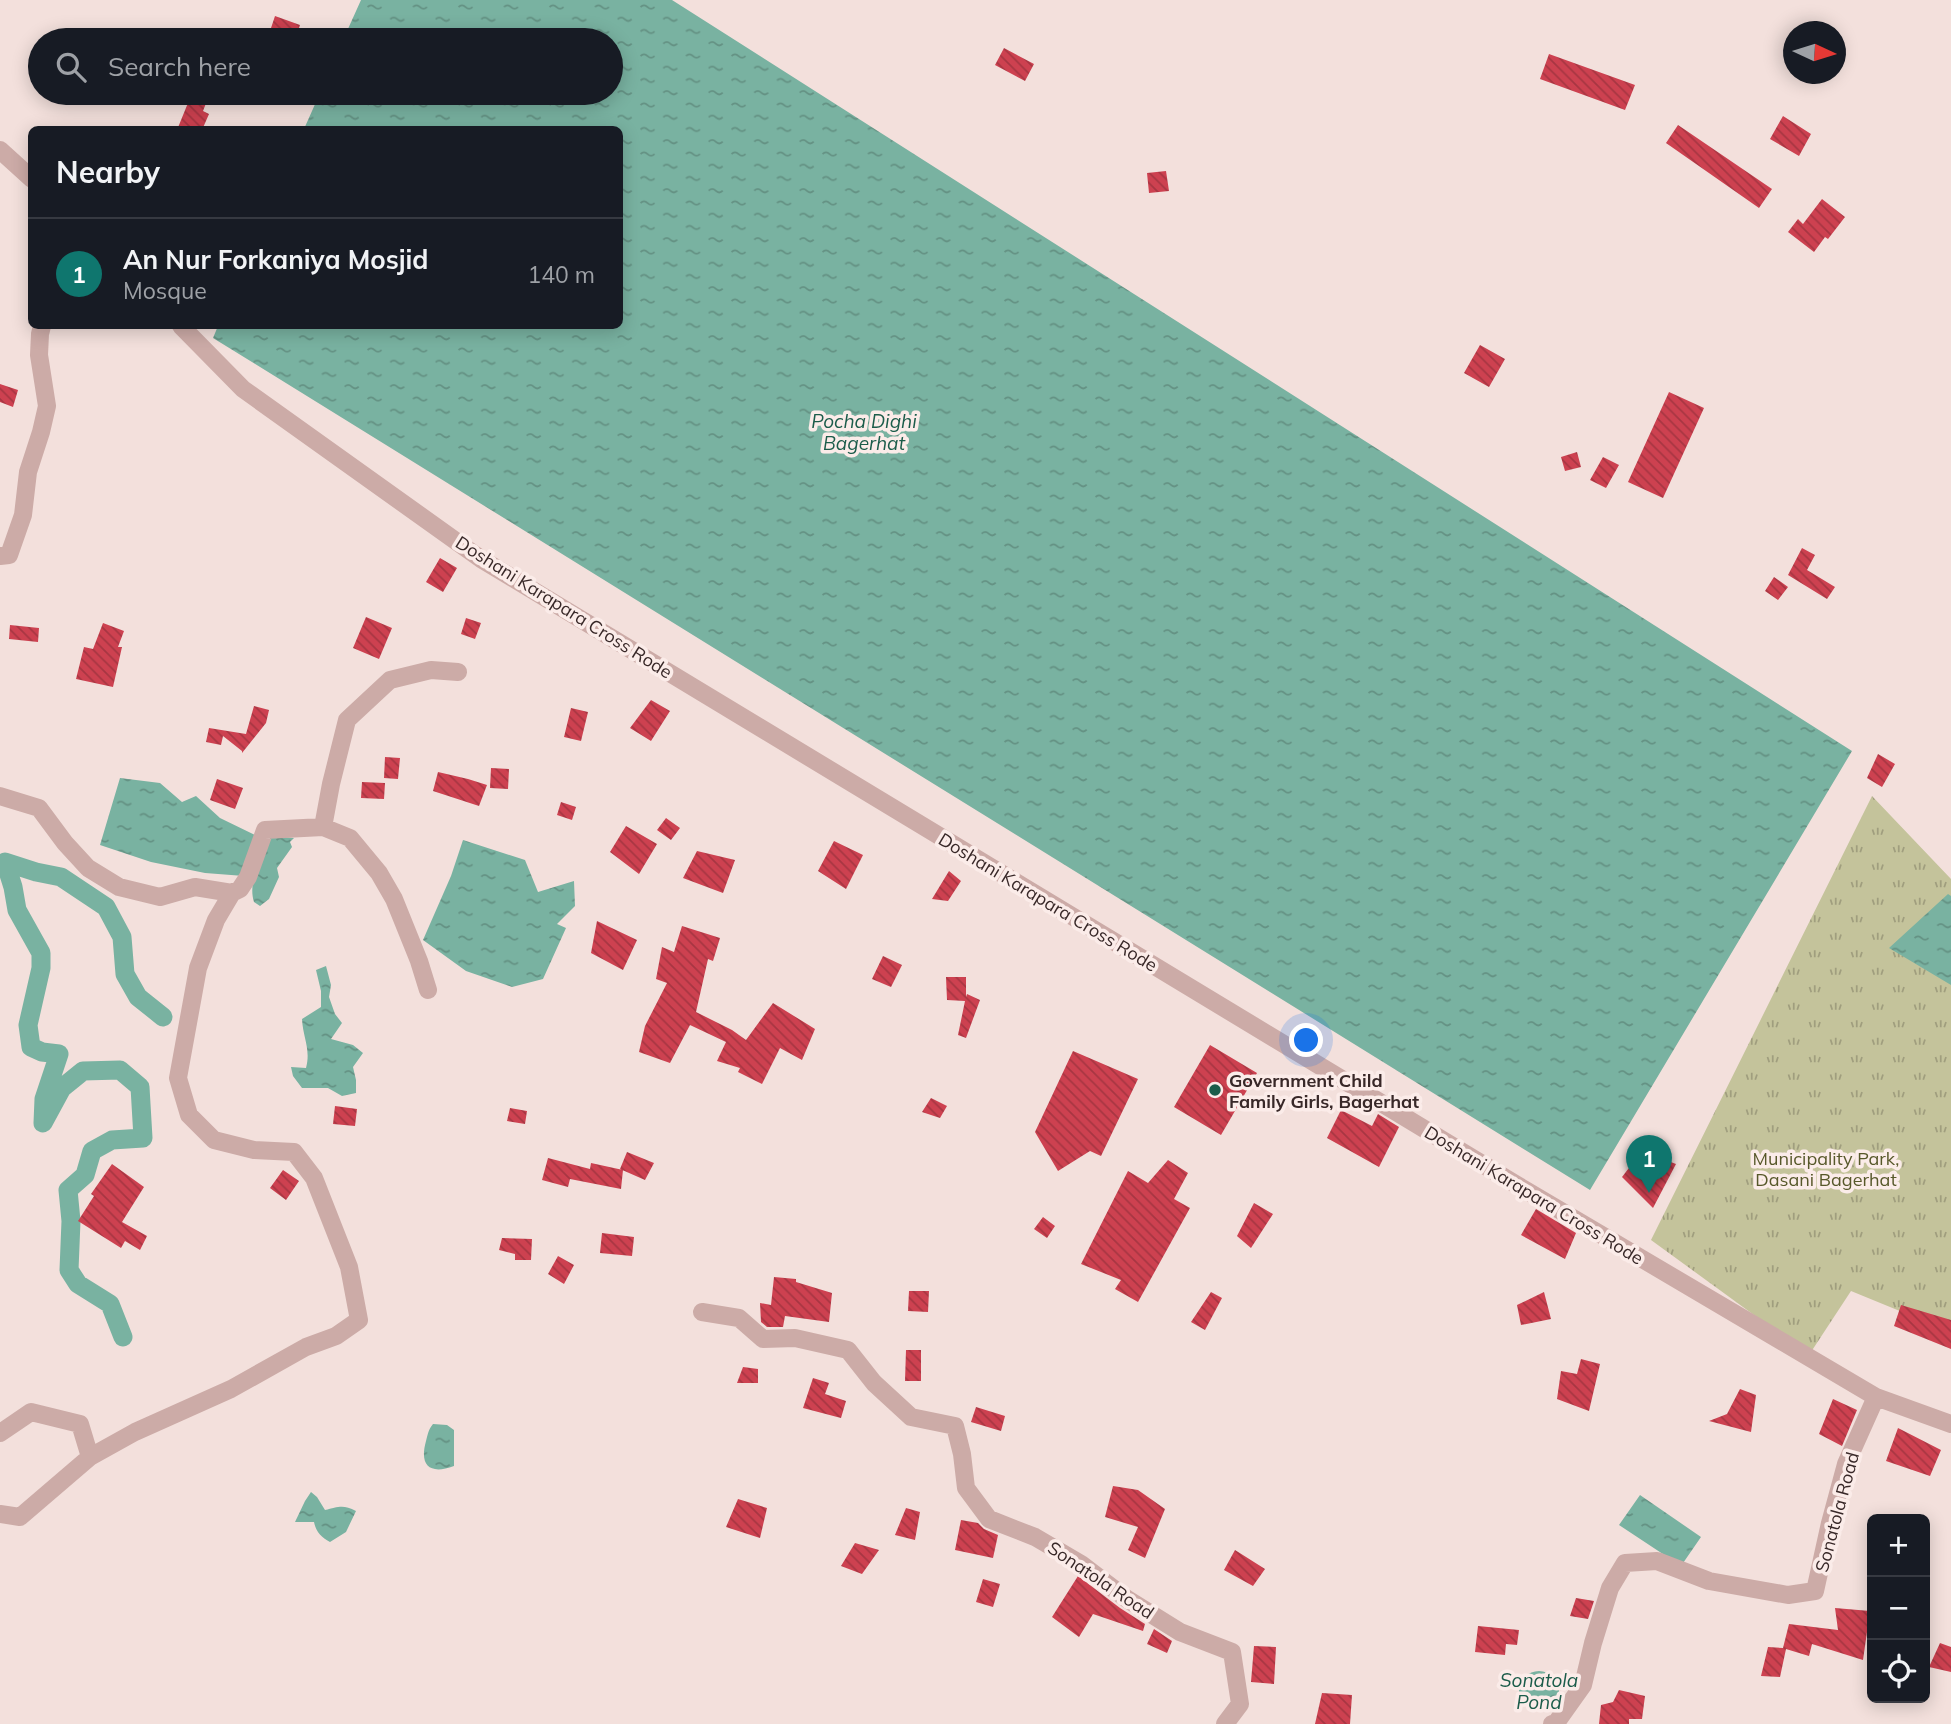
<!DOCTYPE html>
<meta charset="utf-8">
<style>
body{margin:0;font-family:Mulish,sans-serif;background:#242831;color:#f1f3f6}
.controls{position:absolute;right:21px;bottom:21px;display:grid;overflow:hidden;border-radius:10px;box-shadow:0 4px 18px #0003}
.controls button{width:63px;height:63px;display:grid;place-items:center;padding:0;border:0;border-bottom:2px solid #363941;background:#171b24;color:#f1f3f6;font:35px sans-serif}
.compass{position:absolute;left:1783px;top:21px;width:63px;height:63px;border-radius:50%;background:#171b24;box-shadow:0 4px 18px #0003;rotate:94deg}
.you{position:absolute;left:1307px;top:1041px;width:24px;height:24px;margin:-18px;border:5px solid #fff;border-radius:50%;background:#1a73e8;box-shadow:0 0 0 10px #1a73e833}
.badge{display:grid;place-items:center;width:46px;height:46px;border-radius:50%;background:#0f766e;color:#fff;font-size:23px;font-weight:700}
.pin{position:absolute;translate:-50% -58px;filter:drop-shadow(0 2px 4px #0008)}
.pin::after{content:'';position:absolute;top:37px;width:24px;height:21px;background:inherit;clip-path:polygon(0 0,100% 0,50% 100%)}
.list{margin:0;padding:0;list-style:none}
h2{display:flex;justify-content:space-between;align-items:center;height:91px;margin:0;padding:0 28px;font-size:30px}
h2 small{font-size:23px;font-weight:400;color:#9ea1a6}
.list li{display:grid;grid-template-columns:46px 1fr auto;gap:21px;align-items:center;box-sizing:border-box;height:112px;padding:0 28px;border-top:2px solid #363941}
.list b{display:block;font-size:26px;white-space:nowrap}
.list p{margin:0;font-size:23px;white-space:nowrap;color:#9ea1a6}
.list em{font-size:23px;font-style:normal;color:#9ea1a6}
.icon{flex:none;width:38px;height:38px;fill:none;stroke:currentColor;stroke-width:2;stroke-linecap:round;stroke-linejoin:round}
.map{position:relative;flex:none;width:1951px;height:1724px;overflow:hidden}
.search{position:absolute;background:#171b24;box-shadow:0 4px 18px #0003;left:28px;top:28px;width:595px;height:77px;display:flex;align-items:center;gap:18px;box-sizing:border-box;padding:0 24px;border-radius:38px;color:#9ea1a6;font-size:26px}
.panel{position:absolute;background:#171b24;box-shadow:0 4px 18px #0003;left:28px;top:126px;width:595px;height:203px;border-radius:10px}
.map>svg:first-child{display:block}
.park{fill:url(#park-tufts)}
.water{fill:url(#water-ripples)}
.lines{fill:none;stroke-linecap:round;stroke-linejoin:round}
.canal{stroke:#79b2a1;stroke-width:19}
.building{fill:url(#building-back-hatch)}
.minor{stroke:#ccaba7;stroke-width:18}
.poi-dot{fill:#1b5c4a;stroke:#fbece9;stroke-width:2.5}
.labels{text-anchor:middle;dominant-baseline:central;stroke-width:7;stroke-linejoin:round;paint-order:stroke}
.street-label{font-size:18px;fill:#382828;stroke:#fbece9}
.poi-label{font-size:18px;font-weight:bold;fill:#382828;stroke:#fbece9;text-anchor:start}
.park-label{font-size:18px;fill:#57582a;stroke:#fbece9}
.water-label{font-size:19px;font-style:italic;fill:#1b5c4a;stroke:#fbece9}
</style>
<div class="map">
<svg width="1951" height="1724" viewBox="0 0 1951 1724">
<defs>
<pattern id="park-tufts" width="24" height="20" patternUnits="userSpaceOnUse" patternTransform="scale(1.75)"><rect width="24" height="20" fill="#c4c39b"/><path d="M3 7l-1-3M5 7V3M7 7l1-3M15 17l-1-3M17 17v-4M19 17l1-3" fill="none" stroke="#a09e7e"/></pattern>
<pattern id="water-ripples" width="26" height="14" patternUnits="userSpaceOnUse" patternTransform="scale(1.75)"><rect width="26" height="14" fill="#79b2a1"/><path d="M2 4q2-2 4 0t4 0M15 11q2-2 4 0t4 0" fill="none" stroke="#649183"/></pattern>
<pattern id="building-back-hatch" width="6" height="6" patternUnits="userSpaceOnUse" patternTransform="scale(1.75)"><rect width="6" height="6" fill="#cd4150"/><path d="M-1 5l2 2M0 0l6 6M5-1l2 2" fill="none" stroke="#a73642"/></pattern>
</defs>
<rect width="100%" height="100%" fill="#f3e0dc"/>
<path class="park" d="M1872,796L1951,879V1332L1851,1291L1809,1355L1651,1240Z"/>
<path class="water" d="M361,0H672L1852,751L1590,1190L213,338L218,326H620V130L304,129L320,93H611V40H343Z
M120,778L160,783L182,802L196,796L220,818L257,836L244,876L205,873L151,862L100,845Z
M271,836L294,838L290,842L292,847L277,868L279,877L269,899L260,906L254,902C247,880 263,856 271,836Z
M463,840L525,860L538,892L574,881L575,906L557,924L566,928L543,979L512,987L466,971L423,940L451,876Z
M1948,894L1951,896V985L1889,948Z
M326,966L331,985L329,997L335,1014L342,1023L331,1039L353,1045L363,1053L353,1067L356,1080V1093L342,1096L328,1088H302L293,1076L291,1067L306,1068C311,1049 303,1038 302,1019L321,1007V991L316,970Z
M433,1424L447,1425L454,1430V1466C430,1475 419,1466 426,1441C428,1434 428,1430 433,1424Z
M311,1492L317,1497L325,1510C338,1507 343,1504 356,1511L346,1532L330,1542C321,1537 316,1532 314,1522H295L305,1501Z
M1640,1495L1701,1537L1681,1566L1619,1525Z
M1519 1691a20 20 0 1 1 40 0a20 20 0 1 1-40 0Z"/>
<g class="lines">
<path class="canal" d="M123,1337L110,1304L78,1284L69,1270L71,1221L68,1190L85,1175L92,1151L112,1140L143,1138L140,1087L120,1070L83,1071L62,1088L43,1123L44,1099L59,1054L42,1052L31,1047L28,1025L41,968V953L17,910L13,887L5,862L36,872L61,877L106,907L122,937L125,974L138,997L163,1017"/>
</g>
<path class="building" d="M275,16L300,25L295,40H267Z
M1004,48L1034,64L1025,81L995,65Z
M1549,54L1635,85L1625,110L1540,79Z
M192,93H210L203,111L209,114L202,130H177Z
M1783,116L1811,134L1799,156L1770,139Z
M1678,125L1772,189L1759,208L1666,143Z
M1166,171L1169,191L1149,193L1147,173Z
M1822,199L1845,217L1828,239L1825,237L1814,252L1788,232L1798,219L1803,224Z
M1480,345L1505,359L1489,387L1464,373Z
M0,384L18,390L13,407L0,402Z
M1669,392L1704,408L1663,498L1628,482Z
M1577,452L1581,467L1565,471L1561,457Z
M1603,457L1619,465L1606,488L1590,480Z
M1802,548L1815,555L1807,570L1835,587L1827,599L1788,575Z
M440,558L457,568L443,592L426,582Z
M1774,577L1788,587L1778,600L1765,591Z
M366,617L392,628L379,659L353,648Z
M466,618L481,623L475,639L461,634Z
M103,623L124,631L118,647H122L113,687L76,679L84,647L93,649Z
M10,625L39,628L38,642L9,639Z
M651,700L670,711L651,741L630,728Z
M254,706L269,710L266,723L242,753V751L223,736L221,745L206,742L209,728L246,734Z
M571,708L588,712L581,741L564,737Z
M1878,754L1895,764L1882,787L1867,778Z
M385,757L400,758L398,779L384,778Z
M491,768L509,769L508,789L490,788Z
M438,772L468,779L487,785L479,806L433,791Z
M217,779L243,788L235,809L210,800Z
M362,782L385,783L384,799L361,798Z
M561,802L576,807L572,820L557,815Z
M666,818L680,828L671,840L657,830Z
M626,826L657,844L639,874L610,852Z
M834,841L863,855L846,889L818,871Z
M697,851L735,860L723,893L683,878Z
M949,871L961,881L948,901L932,899Z
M597,921L637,940L623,970L591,953Z
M682,926L720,938L713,961L708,959L696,1012L732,1030L746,1040L773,1003L815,1029L802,1060L780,1048L762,1084L738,1072L740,1068L717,1061L726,1042L690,1025L670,1063L639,1052L645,1026L667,983L656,979L662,947L674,952Z
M883,956L902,965L891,987L872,979Z
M946,977H966V997L967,994L980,1000L966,1038L958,1035L965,1001L947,1000Z
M1210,1045L1257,1073L1221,1135L1174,1107Z
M1073,1051L1138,1079L1101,1156L1090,1151L1058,1171L1035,1132Z
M931,1098L947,1106L940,1118L922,1112Z
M335,1106L357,1109L355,1126L333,1124Z
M510,1108L527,1111L525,1124L507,1121Z
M1341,1110L1372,1126L1378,1114L1399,1127L1379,1167L1327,1138Z
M1642,1151L1676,1164L1653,1208L1622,1177Z
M627,1152L654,1163L645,1180L620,1169Z
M548,1158L590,1169L591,1163L623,1170L621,1189L570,1179L568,1187L542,1180Z
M1168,1160L1188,1173L1174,1199L1190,1208L1138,1302L1115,1289L1121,1280L1081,1264L1128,1171L1148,1183Z
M112,1164L144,1187L122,1222L147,1236L140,1250L125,1241L121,1248L78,1221L94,1196L91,1194Z
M283,1170L299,1181L286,1200L270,1188Z
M1254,1203L1273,1214L1251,1248L1237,1236Z
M1536,1209L1576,1233L1565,1259L1521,1235Z
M1043,1217L1055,1226L1047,1238L1034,1229Z
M602,1233L634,1237L632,1256L600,1253Z
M502,1238L532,1239L531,1260H515V1254L499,1250Z
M558,1256L574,1265L564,1284L548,1274Z
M774,1277L796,1279V1282L832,1293L829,1322L785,1316L783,1327H767L761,1322L760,1303L771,1305Z
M909,1291H929L928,1312L908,1311Z
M1211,1292L1222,1298L1205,1330L1191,1322Z
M1544,1292L1551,1319L1521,1325L1517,1305Z
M1901,1305L1951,1320V1349L1894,1326Z
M906,1350H921V1381H905Z
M1581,1359L1600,1364L1589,1411L1557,1399L1561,1371L1577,1374Z
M743,1367L758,1369V1383H737Z
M813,1378L829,1383L825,1394L846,1401L841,1418L803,1408Z
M1740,1389L1756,1395L1751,1432L1709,1421L1727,1414Z
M1833,1399L1857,1410L1842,1446L1819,1434Z
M976,1407L1005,1416L1001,1431L971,1422Z
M1898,1428L1941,1450L1930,1476L1886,1461Z
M1113,1486L1138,1490L1165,1509L1145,1558L1128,1550L1138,1527L1105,1517Z
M738,1499L767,1508L760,1538L726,1527Z
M906,1508L920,1512L915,1540L895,1535Z
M961,1520L978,1523L984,1529L998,1535L993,1558L955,1550Z
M855,1543L879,1550L862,1574L841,1566Z
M1235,1550L1265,1569L1253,1586L1224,1570Z
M1078,1576L1120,1608L1145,1624L1143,1631L1093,1614L1079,1637L1052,1617Z
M983,1579L1000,1584L993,1607L976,1602Z
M1576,1598L1594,1601L1588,1619L1570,1616Z
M1835,1608L1870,1611L1863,1660L1812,1644L1809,1656L1786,1649L1780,1677L1761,1676L1768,1647L1783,1648L1789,1624L1838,1630Z
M1478,1626L1519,1630L1517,1645L1506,1644L1505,1655L1475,1652Z
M1154,1629L1172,1641L1167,1653L1147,1644Z
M1940,1643L1951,1647V1672L1929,1667Z
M1254,1646L1276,1647L1274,1684L1251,1682Z
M1619,1690L1645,1696L1642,1719H1629V1724H1599L1601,1705L1613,1702Z
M1322,1693L1352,1695L1350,1724H1315Z"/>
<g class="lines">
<path class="minor" d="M0,150L32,179
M181,326L243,389L481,559L1517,1185L1876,1397L1951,1424
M0,556L9,555L23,515L28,472L41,432L47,406L39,355L40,334L42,326
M0,796L39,808L65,843L88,868L119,887L160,897L195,887L232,893L240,889L248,877L265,830L323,827L350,838L379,873L394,899L419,961L428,990
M323,827L331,784L347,720L390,680L431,670L458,672
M702,1312L739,1318L763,1339L795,1338L848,1350L874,1383L911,1417L955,1426L962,1454L966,1488L989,1519L1035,1537L1081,1564L1127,1599L1180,1632L1232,1652L1240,1704L1225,1724
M0,1433L31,1412L80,1424L90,1457
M0,1514L20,1517L90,1457L135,1432L231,1389L306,1347L336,1336L359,1320L349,1267L314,1178L294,1152L254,1150L214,1140L189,1115L178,1078L198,968L216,920L232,893
M1552,1724L1556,1723L1583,1685L1593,1643L1610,1588L1625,1563L1657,1561L1709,1581L1788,1595L1815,1591L1830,1523L1846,1464L1876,1397"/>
</g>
<circle class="poi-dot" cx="1215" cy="1090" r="7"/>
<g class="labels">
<g class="street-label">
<text transform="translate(564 607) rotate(32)">Doshani Karapara Cross Rode</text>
<text transform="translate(1048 902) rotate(31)">Doshani Karapara Cross Rode</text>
<text transform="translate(1534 1195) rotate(31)">Doshani Karapara Cross Rode</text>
<text transform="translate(1837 1512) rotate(-75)">Sonatola Road</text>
<text transform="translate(1101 1580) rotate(34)">Sonatola Road</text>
</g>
<g class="poi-label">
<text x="1229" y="1080">Government Child<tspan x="1229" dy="21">Family Girls, Bagerhat</tspan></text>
</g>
<g class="park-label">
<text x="1826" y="1158">Municipality Park,<tspan x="1826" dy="21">Dasani Bagerhat</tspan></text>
</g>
<g class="water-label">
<text x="864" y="421">Pocha Dighi<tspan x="864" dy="22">Bagerhat</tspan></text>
<text x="1539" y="1680">Sonatola<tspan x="1539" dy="22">Pond</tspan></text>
</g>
</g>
</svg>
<div class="controls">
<button>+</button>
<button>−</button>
<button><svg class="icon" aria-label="locate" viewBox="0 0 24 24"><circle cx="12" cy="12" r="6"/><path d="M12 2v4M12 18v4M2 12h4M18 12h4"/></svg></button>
</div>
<svg class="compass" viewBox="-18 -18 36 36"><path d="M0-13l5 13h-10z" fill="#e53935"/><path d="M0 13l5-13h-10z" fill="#9ea1a6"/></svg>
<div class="you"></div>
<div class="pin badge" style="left:1649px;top:1193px">1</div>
<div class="search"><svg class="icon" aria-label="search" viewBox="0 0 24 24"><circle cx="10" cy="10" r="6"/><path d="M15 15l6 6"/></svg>Search here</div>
<section class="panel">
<h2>Nearby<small></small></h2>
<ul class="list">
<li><span class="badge">1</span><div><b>An Nur Forkaniya Mosjid</b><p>Mosque</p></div><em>140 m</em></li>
</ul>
</section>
</div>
